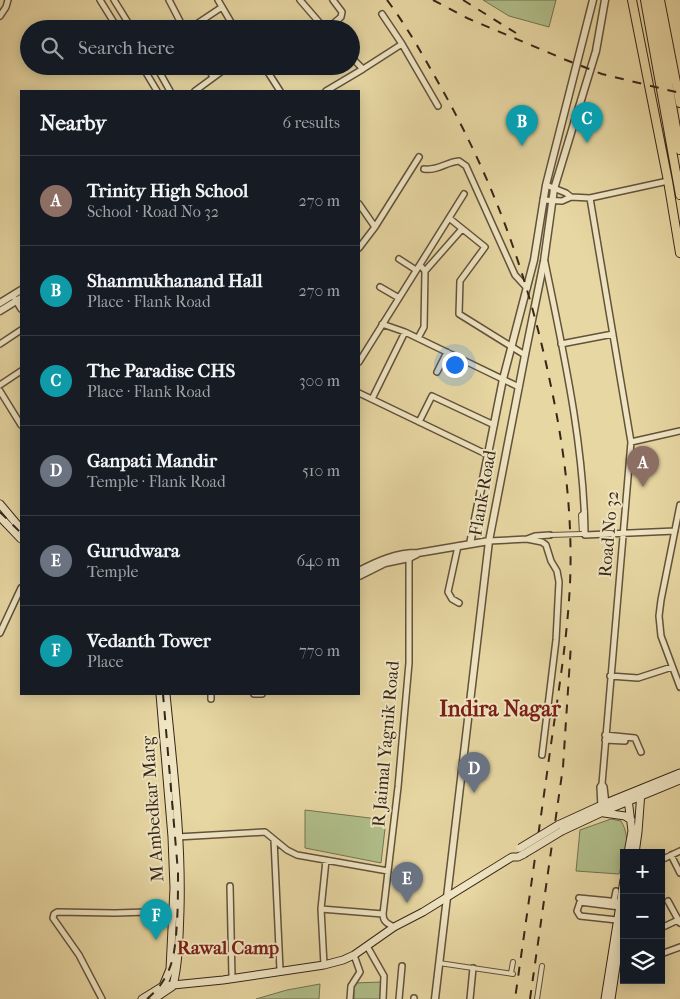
<!DOCTYPE html>
<meta charset="utf-8">
<style>
body{margin:0;font-family:"IM FELL French Canon",serif;background:#20242c;color:#f1f3f6}
.controls{position:absolute;right:15px;bottom:15px;display:grid;overflow:hidden;border-radius:0px;box-shadow:0 2px 12px #0003}
.controls button{width:45px;height:45px;display:grid;place-items:center;padding:0;border:0;border-bottom:1px solid #363941;background:#171b24;color:#f1f3f6;font:25px sans-serif}
.you{position:absolute;left:454px;top:364px;width:18px;height:18px;margin:-12px;border:4px solid #fff;border-radius:50%;background:#1a73e8;box-shadow:0 0 0 8px #1a73e833}
.badge{display:grid;place-items:center;width:32px;height:32px;border-radius:50%;background:#c59692;color:#fff;font-size:16px;font-weight:700}
.pin{position:absolute;translate:-50% -41px;filter:drop-shadow(0 1px 2px #0008)}
.pin::after{content:'';position:absolute;top:26px;width:18px;height:15px;background:inherit;clip-path:polygon(0 0,100% 0,50% 100%)}
.list{margin:0;padding:0;list-style:none}
h2{display:flex;justify-content:space-between;align-items:center;height:65px;margin:0;padding:0 20px;font-size:21px}
h2 small{font-size:16px;font-weight:400;color:#9ea1a6}
.list li{display:grid;grid-template-columns:32px 1fr auto;gap:15px;align-items:center;box-sizing:border-box;height:90px;padding:0 20px;border-top:1px solid #363941}
.list b{display:block;font-size:19px;white-space:nowrap}
.list p{margin:0;font-size:16px;white-space:nowrap;color:#9ea1a6}
.list em{font-size:16px;font-style:normal;color:#9ea1a6}
.icon{flex:none;width:28px;height:28px;fill:none;stroke:currentColor;stroke-width:2;stroke-linecap:round;stroke-linejoin:round}
.map{position:relative;flex:none;width:680px;height:999px;overflow:hidden}
.search{position:absolute;background:#171b24;box-shadow:0 2px 12px #0003;left:20px;top:20px;width:340px;height:55px;display:flex;align-items:center;gap:12px;box-sizing:border-box;padding:0 18px;border-radius:28px;color:#9ea1a6;font-size:19px}
.panel{position:absolute;background:#171b24;box-shadow:0 2px 12px #0003;left:20px;top:90px;width:340px;height:605px;border-radius:0px}
.map>svg:first-child{display:block}
.green{fill:#b0bf8a;stroke:#747252}
.lines{fill:none;stroke-linecap:round;stroke-linejoin:round}
.pedestrian-casing{stroke:#63523c;stroke-width:6}
.minor-casing{stroke:#63523c;stroke-width:8}
.tertiary-casing{stroke:#63523c;stroke-width:9}
.secondary-casing{stroke:#372619;stroke-width:9}
.trunk-casing{stroke:#372619;stroke-width:10}
.pedestrian{stroke:#efe5c3;stroke-width:4}
.minor{stroke:#efe5c3;stroke-width:5}
.tertiary{stroke:#efe5c3;stroke-width:6}
.secondary{stroke:#efe5c3;stroke-width:7}
.trunk{stroke:#e7d7a3;stroke-width:8}
.rail{stroke:#372619;stroke-width:2;stroke-dasharray:9 9;stroke-linecap:butt}
.pedestrian-bridge-casing{stroke:#63523c;stroke-width:6;stroke-linecap:butt}
.secondary-bridge-casing{stroke:#372619;stroke-width:9;stroke-linecap:butt}
.pedestrian-bridge{stroke:#efe5c3;stroke-width:4}
.secondary-bridge{stroke:#efe5c3;stroke-width:7}
.labels{text-anchor:middle;dominant-baseline:central;stroke-width:4;stroke-linejoin:round;paint-order:stroke}
.street-label{font-size:18px;fill:#372619;stroke:#efe5c3}
.neighbourhood-label{font-size:19px;font-weight:bold;fill:#7a1f14;stroke:#efe5c3}
.district-label{font-size:22px;font-weight:bold;fill:#7a1f14;stroke:#efe5c3}
</style>
<div class="map">
<svg width="680" height="999" viewBox="0 0 680 999">
<rect width="100%" height="100%" fill="#e7d7a3"/>
<filter id="stains"><feTurbulence type="fractalNoise" baseFrequency=".004" numOctaves="4"/><feColorMatrix values="0 0 0 0 .2 0 0 0 0 .09 0 0 0 0 .02 0 0 0 .5 -.17"/></filter>
<radialGradient id="worn" r=".72"><stop offset=".6" stop-color="#630" stop-opacity="0"/><stop offset="1" stop-color="#630" stop-opacity=".3"/></radialGradient>
<path class="green" d="M483,0H556L549,27L509,16Z
M305,810L386,820L381,863L305,848Z
M611,819L621,821C632,839 624,855 619,874L576,871L580,830Z
M382,982V999H354V983Z
M320,984L319,999H256L287,990Z"/>
<g class="lines">
<defs>
<path id="pedestrian" d="M582,534L581,515L585,512
M439,963L513,974
M511,973L513,962
M537,999L542,966"/>
<path id="minor" d="M100,0L118,29
M114,0L132,29
M169,0L184,29
M218,0L235,29
M300,0L325,29
M382,14L402,44
M0,16L6,7L8,0
M189,29L222,7
M327,29L341,17L342,12L333,0
M142,66L157,91
M156,66L170,91
M207,66L213,77
M264,66L280,91
M363,69L402,44L438,106
M195,91L229,66
M326,91L363,69L351,57
M424,169C438,171 446,162 459,161L466,166L515,275L527,288
M546,185L566,193L571,197
M590,198L631,442L602,784
M543,200L562,201L571,197L590,198L668,181
M359,204L375,227
M449,218L485,247L460,281L459,314L525,355
M359,248L375,227L419,157
M399,259L416,270
M545,262C563,351 584,443 585,535L675,531
M425,271L462,229
M380,287L399,298
M15,299L21,309
M382,324L405,332L519,387
M418,338L424,327L425,271L420,265
M0,344L21,330
M561,344L613,334
M359,362L464,194
M437,372L447,352
M0,385L21,371
M0,391L21,425
M359,393L488,455
M372,399L405,332
M419,422L432,396L494,425
M631,442L680,431
M680,505L661,600L659,616L661,636L680,687
M527,539L542,542L546,545L551,561L557,571L559,582L556,640L542,755
M489,541L527,539L535,536L550,535
M458,546L448,592L452,599L459,603
M0,633L21,588
M610,676L638,678L672,667
M211,694V699
M254,694H262
M605,735L635,738L641,752
M605,740L625,741
M601,807L600,787L602,784L604,787L606,804
M177,837L265,832L287,850L297,855L388,871
M274,840L280,970
M671,855L680,873
M661,860L680,851
M230,886L232,977
M579,898L620,902
M614,901L616,891
M668,901L680,923
M321,909L383,914
M617,920L580,916L577,911L580,902L620,907
M394,927C388,924 383,922 383,914L398,787L409,663V555
M661,928L678,920
M367,946L384,976L383,999
M661,954L680,947
M324,965L321,909L326,860
M102,999L79,955L53,918L54,914L57,912L115,913L180,911
M350,999L351,986L360,972L354,955
M399,999L402,966
M414,999V998
M470,999L473,968"/>
<path id="tertiary" d="M0,303L21,290
M0,311L21,298
M470,544L503,379L534,260L546,185L593,0
M359,571C378,561 396,553 418,553L489,541
M359,576L385,563L409,558L417,554
M435,999L489,541L525,355L544,261L554,189L596,51L605,0"/>
<path id="secondary" d="M0,504L21,529
M0,517L21,539
M604,813L625,816L631,820
M558,825L606,803L680,773
M562,831L607,810L680,780
M628,853L632,831L628,799
M635,853L638,832L641,792
M163,986L223,980L324,965L343,960L354,955L394,927L423,912L512,857H518L524,854
M142,999L163,986L170,969L174,888L172,837L160,694
M154,999L173,986C179,961 179,936 180,910C182,838 173,766 166,694
M605,999L624,880
M611,999L624,914"/>
<path id="trunk" d="M632,0L668,181L680,253
M645,0L680,195
M653,0L680,150
M660,0L680,103"/>
</defs>
<use href="#pedestrian" class="pedestrian-casing"/>
<use href="#minor" class="minor-casing"/>
<use href="#tertiary" class="tertiary-casing"/>
<use href="#secondary" class="secondary-casing"/>
<use href="#trunk" class="trunk-casing"/>
<use href="#pedestrian" class="pedestrian"/>
<use href="#minor" class="minor"/>
<use href="#tertiary" class="tertiary"/>
<use href="#secondary" class="secondary"/>
<use href="#trunk" class="trunk"/>
<path class="rail" d="M387,0C405,24 420,50 434,75C490,172 526,268 549,377C564,445 573,514 570,584C567,645 556,706 548,766C537,844 526,921 515,999
M433,0L467,18L566,60L602,74L680,93
M463,0L516,33
M0,512L21,533
M147,999C173,977 175,954 177,922C178,906 178,889 178,872L163,694
M530,999L563,767L571,644"/>
<defs>
<path id="pedestrian-bridge" d="M550,535L582,534"/>
<path id="secondary-bridge" d="M520,848L558,825
M524,854L562,831"/>
</defs>
<use href="#pedestrian-bridge" class="pedestrian-bridge-casing"/>
<use href="#secondary-bridge" class="secondary-bridge-casing"/>
<use href="#pedestrian-bridge" class="pedestrian-bridge"/>
<use href="#secondary-bridge" class="secondary-bridge"/>
</g>
<g class="labels">
<g class="street-label">
<text transform="translate(483 493) rotate(-80)">Flank Road</text>
<text transform="translate(609 534) rotate(-85)">Road No 32</text>
<text transform="translate(386 744) rotate(-85)">R Jaimal Yagnik Road</text>
<text transform="translate(153 809) rotate(-94)">M Ambedkar Marg</text>
</g>
<g class="neighbourhood-label">
<text x="228" y="948">Rawal Camp</text>
</g>
<g class="district-label">
<text x="500" y="709">Indira Nagar</text>
</g>
</g>
<rect width="100%" height="100%" filter="url(#stains)"/>
<rect width="100%" height="100%" fill="url(#worn)"/>
</svg>
<div class="controls">
<button>+</button>
<button>−</button>
<button><svg class="icon" aria-label="layers" viewBox="0 0 24 24"><path d="M12 4l9 5-9 5-9-5zM3 14l9 5 9-5"/></svg></button>
</div>
<div class="you"></div>
<div class="pin badge" style="left:643px;top:487px;background:#8d6e63">A</div>
<div class="pin badge" style="left:522px;top:146px;background:#0f9aa8">B</div>
<div class="pin badge" style="left:587px;top:143px;background:#0f9aa8">C</div>
<div class="pin badge" style="left:474px;top:793px;background:#6b7280">D</div>
<div class="pin badge" style="left:407px;top:903px;background:#6b7280">E</div>
<div class="pin badge" style="left:156px;top:940px;background:#0f9aa8">F</div>
<div class="search"><svg class="icon" aria-label="search" viewBox="0 0 24 24"><circle cx="10" cy="10" r="6"/><path d="M15 15l6 6"/></svg>Search here</div>
<section class="panel">
<h2>Nearby<small>6 results</small></h2>
<ul class="list">
<li><span class="badge" style="background:#8d6e63">A</span><div><b>Trinity High School</b><p>School · Road No 32</p></div><em>270 m</em></li>
<li><span class="badge" style="background:#0f9aa8">B</span><div><b>Shanmukhanand Hall</b><p>Place · Flank Road</p></div><em>270 m</em></li>
<li><span class="badge" style="background:#0f9aa8">C</span><div><b>The Paradise CHS</b><p>Place · Flank Road</p></div><em>300 m</em></li>
<li><span class="badge" style="background:#6b7280">D</span><div><b>Ganpati Mandir</b><p>Temple · Flank Road</p></div><em>510 m</em></li>
<li><span class="badge" style="background:#6b7280">E</span><div><b>Gurudwara</b><p>Temple</p></div><em>640 m</em></li>
<li><span class="badge" style="background:#0f9aa8">F</span><div><b>Vedanth Tower</b><p>Place</p></div><em>770 m</em></li>
</ul>
</section>
</div>
